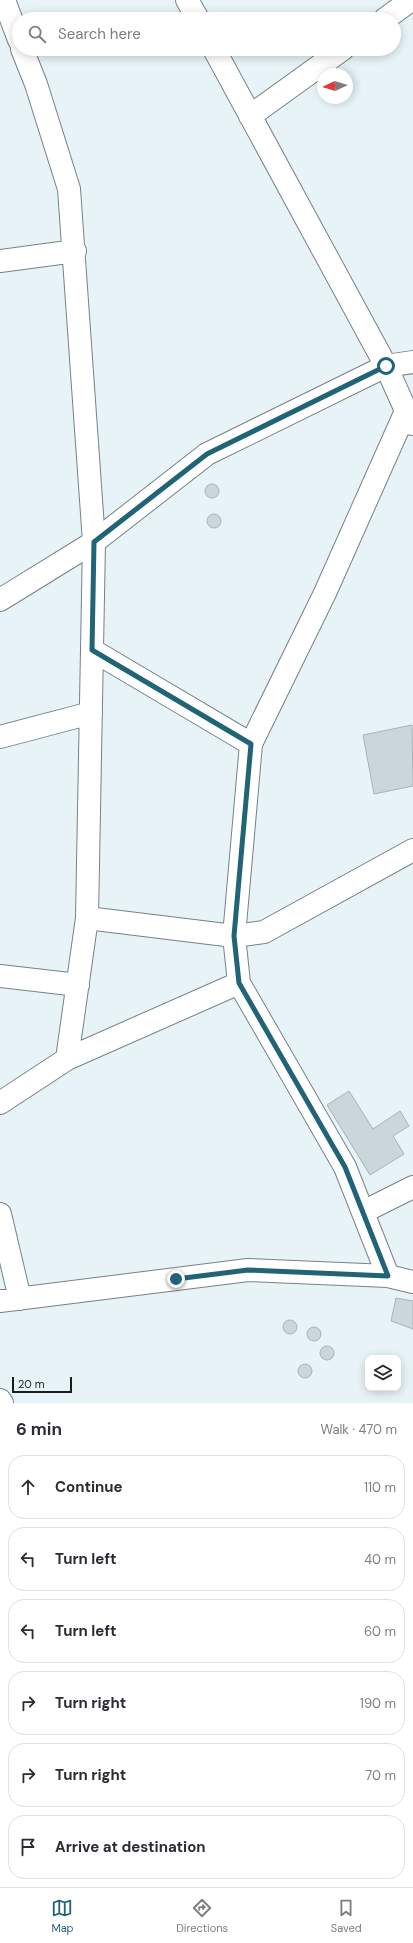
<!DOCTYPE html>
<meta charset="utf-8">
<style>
body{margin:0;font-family:"DM Sans",sans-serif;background:#f2f2f3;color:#2b2b33}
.controls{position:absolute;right:12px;bottom:12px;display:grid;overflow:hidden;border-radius:8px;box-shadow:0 2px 10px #0003}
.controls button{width:36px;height:36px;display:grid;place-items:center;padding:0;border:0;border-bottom:1px solid #e1e1e2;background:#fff;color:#2b2b33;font:20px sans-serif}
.compass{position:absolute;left:317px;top:68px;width:36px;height:36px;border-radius:50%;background:#fff;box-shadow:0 2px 10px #0003;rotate:266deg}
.scale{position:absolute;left:12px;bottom:10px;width:60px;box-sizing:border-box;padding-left:4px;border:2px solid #181d1e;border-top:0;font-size:11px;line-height:14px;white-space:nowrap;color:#181d1e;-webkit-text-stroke:3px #e7f3f7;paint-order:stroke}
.stop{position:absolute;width:12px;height:12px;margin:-9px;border:3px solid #216377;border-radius:50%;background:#fff}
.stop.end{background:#216377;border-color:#fff;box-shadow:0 1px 4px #0008}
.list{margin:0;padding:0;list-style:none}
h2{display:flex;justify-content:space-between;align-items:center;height:52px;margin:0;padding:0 16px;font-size:17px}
h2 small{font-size:13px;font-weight:400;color:#7c7c81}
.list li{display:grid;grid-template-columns:26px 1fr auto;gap:12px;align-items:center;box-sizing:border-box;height:64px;margin:0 8px 8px;padding:0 8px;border:1px solid #e1e1e2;border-radius:16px}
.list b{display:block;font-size:15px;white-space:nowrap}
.list em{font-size:13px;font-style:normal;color:#7c7c81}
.icon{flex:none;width:22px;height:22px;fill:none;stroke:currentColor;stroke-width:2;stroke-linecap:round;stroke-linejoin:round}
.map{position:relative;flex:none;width:413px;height:1403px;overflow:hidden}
.search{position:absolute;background:#fff;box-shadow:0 2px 10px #0003;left:12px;right:12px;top:12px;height:44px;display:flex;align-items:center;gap:10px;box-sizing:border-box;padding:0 14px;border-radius:22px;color:#7c7c81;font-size:15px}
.sheet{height:484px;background:#fff}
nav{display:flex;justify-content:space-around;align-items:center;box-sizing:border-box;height:56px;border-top:1px solid #e1e1e2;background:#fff;font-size:11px;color:#7c7c81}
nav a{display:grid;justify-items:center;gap:2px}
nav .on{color:#216377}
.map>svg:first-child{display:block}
.building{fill:#cad6da;stroke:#a8b3b8}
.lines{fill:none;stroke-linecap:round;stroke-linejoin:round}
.street-casing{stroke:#778285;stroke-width:24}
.secondary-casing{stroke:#778285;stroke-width:24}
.street{stroke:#fff;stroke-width:22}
.secondary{stroke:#fff;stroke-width:22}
.route{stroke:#216377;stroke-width:5}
</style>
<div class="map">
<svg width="413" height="1403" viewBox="0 0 413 1403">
<rect width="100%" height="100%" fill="#e7f3f7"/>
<path class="building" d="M205 491a7 7 0 1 1 14 0a7 7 0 1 1-14 0Z
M207 521a7 7 0 1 1 14 0a7 7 0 1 1-14 0Z
M412,725L413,786L374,794L363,735Z
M349,1091L373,1129L400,1111L409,1126L393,1136L404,1154L370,1175L327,1105Z
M396,1298L413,1301V1329L391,1321Z
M283 1327a7 7 0 1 1 14 0a7 7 0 1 1-14 0Z
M307 1334a7 7 0 1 1 14 0a7 7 0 1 1-14 0Z
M320 1353a7 7 0 1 1 14 0a7 7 0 1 1-14 0Z
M298 1371a7 7 0 1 1 14 0a7 7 0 1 1-14 0Z"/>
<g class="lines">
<defs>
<path id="street" d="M4,0L19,40
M187,0L198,19
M385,19L411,0
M22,49L36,84L69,189L94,542L87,918L67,1059
M214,49L386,366L412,424
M250,116L343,49
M0,261L75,251
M92,650L251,744
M0,737L91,713
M87,918L234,936L264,932L413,850
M0,976L78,985
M0,1103L67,1059L239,983
M363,1212L413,1187
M0,1214L20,1299
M388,1276L345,1167L239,983L234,936L251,744L325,593L406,411
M0,1301L248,1270L388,1276L413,1282"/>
<path id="secondary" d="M0,600L94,542L207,454L386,366L413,362
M0,1400L2,1403"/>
</defs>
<use href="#street" class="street-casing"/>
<use href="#secondary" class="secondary-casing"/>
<use href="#street" class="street"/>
<use href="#secondary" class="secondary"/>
</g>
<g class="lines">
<path class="route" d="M176,1279L248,1270L388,1276L345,1167L239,983L234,936L251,744L92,650L94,542L207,454L386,366"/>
</g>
</svg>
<div class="controls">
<button><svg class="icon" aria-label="layers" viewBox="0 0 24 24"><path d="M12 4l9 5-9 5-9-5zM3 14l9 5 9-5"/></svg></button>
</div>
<svg class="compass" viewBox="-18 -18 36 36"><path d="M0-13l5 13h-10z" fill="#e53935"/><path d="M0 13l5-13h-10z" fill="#7c7c81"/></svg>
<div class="scale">20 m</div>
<div class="stop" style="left:386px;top:366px"></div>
<div class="stop end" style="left:176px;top:1279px"></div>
<div class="search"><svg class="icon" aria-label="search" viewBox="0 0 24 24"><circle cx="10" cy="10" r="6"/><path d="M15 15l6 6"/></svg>Search here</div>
</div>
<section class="sheet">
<h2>6 min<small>Walk · 470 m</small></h2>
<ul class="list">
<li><svg class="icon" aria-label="ahead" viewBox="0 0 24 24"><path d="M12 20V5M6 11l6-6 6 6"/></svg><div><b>Continue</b></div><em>110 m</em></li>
<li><svg class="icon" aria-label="left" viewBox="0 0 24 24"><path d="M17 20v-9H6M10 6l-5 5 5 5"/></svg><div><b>Turn left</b></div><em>40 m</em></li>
<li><svg class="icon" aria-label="left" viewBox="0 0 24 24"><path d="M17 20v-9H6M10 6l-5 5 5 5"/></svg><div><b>Turn left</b></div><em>60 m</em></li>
<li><svg class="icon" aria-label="right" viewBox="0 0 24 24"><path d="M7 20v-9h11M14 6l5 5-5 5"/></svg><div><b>Turn right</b></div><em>190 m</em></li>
<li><svg class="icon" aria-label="right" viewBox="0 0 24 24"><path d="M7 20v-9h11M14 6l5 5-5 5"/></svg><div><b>Turn right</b></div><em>70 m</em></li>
<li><svg class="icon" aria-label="arrive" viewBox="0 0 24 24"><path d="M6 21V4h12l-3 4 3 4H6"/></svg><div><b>Arrive at destination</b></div></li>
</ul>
</section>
<nav>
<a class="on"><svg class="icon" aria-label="map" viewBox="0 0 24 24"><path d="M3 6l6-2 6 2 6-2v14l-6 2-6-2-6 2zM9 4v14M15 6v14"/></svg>Map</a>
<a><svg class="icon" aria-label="directions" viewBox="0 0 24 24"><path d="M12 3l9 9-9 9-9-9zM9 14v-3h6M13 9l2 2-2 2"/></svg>Directions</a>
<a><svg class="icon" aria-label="saved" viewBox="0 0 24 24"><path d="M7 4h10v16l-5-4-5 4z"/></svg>Saved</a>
</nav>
